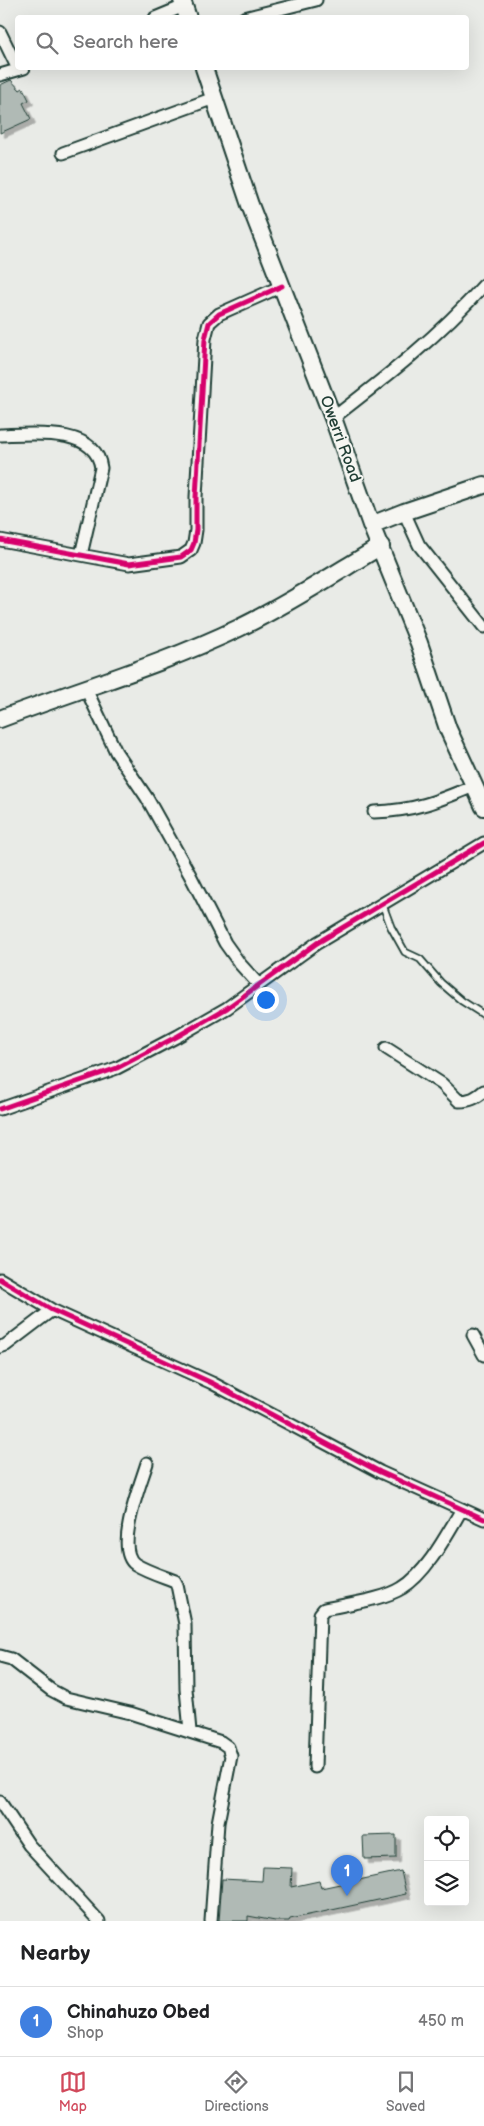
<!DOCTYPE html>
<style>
body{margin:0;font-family:"Balsamiq Sans",sans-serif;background:#f2f2f2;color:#202124}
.controls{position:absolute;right:15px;bottom:15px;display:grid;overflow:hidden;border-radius:5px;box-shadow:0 5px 20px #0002}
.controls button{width:45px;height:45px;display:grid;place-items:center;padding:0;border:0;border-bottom:1px solid #e0e0e0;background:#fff;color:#202124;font:25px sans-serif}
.you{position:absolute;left:265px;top:999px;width:18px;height:18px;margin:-12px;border:4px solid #fff;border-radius:50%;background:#1a73e8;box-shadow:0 0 0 8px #1a73e833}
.badge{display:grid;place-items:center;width:32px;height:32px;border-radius:50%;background:#d1495b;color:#fff;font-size:16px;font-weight:700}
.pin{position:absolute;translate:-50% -41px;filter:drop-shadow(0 1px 2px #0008)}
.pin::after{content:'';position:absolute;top:26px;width:18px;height:15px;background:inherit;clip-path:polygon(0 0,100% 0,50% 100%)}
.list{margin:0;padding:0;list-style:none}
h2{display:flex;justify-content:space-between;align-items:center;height:65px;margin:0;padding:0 20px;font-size:21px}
h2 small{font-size:16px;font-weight:400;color:#757577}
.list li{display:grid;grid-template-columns:32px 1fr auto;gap:15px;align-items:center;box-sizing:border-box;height:70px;padding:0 20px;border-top:1px solid #e0e0e0}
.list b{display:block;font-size:19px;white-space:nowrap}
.list p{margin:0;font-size:16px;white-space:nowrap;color:#757577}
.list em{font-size:16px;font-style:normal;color:#757577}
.icon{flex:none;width:28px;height:28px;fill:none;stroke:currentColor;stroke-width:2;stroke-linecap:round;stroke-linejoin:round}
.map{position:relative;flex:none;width:484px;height:1921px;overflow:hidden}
.search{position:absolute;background:#fff;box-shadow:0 5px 20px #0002;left:15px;right:15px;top:15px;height:55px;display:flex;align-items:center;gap:12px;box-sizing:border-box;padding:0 18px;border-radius:5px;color:#757577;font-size:19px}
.sheet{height:135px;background:#fff}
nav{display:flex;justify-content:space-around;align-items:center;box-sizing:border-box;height:70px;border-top:1px solid #e0e0e0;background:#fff;font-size:14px;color:#757577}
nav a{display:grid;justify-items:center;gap:2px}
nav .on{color:#d1495b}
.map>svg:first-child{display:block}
.building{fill:#b0bab5;stroke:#1f3d34;filter:url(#shadow)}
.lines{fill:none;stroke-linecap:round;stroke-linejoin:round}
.lane-casing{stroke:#1f3d34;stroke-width:9}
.street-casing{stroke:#1f3d34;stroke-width:15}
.secondary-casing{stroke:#1f3d34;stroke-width:20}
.lane{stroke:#f6f6f2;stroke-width:5.5}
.street{stroke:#f6f6f2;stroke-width:11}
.secondary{stroke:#f6f6f2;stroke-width:16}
.cycleway-casing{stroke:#f6f6f2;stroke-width:8}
.cycleway{stroke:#d6006c;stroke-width:5}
.labels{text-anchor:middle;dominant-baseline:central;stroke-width:4;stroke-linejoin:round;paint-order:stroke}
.street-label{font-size:16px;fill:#1f3d34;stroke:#f6f6f2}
</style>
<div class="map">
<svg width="484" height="1921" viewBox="0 0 484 1921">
<defs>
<filter id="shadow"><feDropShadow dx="4.5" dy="4.5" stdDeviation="0" flood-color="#0004"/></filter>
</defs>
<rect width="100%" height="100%" fill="#e9ebe7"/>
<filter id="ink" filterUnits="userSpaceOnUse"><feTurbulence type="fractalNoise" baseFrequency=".02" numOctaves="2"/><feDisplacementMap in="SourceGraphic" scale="10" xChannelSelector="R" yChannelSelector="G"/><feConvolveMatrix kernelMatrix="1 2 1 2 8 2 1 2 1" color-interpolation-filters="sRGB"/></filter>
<g filter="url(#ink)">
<path class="building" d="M11,80L20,90L23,88L29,100L23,103L31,119L0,133V85Z
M396,1835V1858L364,1859L363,1836Z
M263,1867L292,1868L291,1887L319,1881L321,1888L401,1871L406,1894L290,1919L289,1921H275L248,1916V1921H219L222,1879L262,1881Z"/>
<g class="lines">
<defs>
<path id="lane" d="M382,903L391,927L405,952L420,959L441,983L462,1001L484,1015"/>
<path id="street" d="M155,18L184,6
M244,18L316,0
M0,32L18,69
M0,75L24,68
M63,153L214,98
M333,418C386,377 439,336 484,285
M0,435C30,434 96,426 101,468L81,555
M404,512L419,545L484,627
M0,540L129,564L181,557L191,550L194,543L196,530V497L205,339L209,323L219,314L282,286
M86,689L116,752L147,798L190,875L225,943L240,964L259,985
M374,812C414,811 438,801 474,786
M386,1048L442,1084L459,1101C470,1101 476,1098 484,1091
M0,1109L117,1068L178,1036L227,1008L317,943L484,843
M0,1279L52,1310L212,1383L380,1472L484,1519
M473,1335L484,1355
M0,1347L6,1345L52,1310
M147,1463C141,1483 114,1549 135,1564C146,1571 162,1576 175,1581L177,1585L185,1624L186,1689L190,1731
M0,1656L11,1659L51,1690L66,1698L130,1713L221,1742L228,1747L231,1756L218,1823L211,1921
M315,1767L320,1614L324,1609C346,1604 383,1600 402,1588C427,1573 447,1534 462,1509
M0,1802L29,1845L99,1921"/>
<path id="secondary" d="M182,0L188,18
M204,68L250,205L333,418L371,525L419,643L448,729L484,807
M371,525L404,512L484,485
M0,719C79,689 162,665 239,628C287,605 334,574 381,546"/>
</defs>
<use href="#lane" class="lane-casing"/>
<use href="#street" class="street-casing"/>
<use href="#secondary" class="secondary-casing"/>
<use href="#lane" class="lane"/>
<use href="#street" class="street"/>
<use href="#secondary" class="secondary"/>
<defs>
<path id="cycleway" d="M0,540L129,564L181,557L191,550L194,543L196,530V497L205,339L209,323L219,314L282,286
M0,1109L117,1068L178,1036L227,1008L317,943L484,843
M0,1279L52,1310L212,1383L380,1472L484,1519"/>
</defs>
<use href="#cycleway" class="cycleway-casing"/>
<use href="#cycleway" class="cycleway"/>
</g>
</g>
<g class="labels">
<g class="street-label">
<text transform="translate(340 439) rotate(70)">Owerri Road</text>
</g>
</g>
</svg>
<div class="controls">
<button><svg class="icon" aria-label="locate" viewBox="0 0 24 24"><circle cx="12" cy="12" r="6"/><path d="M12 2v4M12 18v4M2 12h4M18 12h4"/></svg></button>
<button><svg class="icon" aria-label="layers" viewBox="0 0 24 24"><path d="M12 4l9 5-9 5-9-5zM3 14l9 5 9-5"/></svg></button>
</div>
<div class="you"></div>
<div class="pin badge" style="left:347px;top:1896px;background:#3f7fe0">1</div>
<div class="search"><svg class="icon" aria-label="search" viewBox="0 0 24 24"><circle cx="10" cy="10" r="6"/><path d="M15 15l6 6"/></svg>Search here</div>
</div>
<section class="sheet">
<h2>Nearby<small></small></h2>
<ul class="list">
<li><span class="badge" style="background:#3f7fe0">1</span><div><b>Chinahuzo Obed</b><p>Shop</p></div><em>450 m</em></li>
</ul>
</section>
<nav>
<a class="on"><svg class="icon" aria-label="map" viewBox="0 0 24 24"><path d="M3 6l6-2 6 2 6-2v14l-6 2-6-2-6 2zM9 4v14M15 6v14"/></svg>Map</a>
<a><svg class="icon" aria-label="directions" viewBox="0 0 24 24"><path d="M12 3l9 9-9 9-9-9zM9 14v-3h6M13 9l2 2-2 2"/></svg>Directions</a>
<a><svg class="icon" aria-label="saved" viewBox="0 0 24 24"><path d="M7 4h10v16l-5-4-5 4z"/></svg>Saved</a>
</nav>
